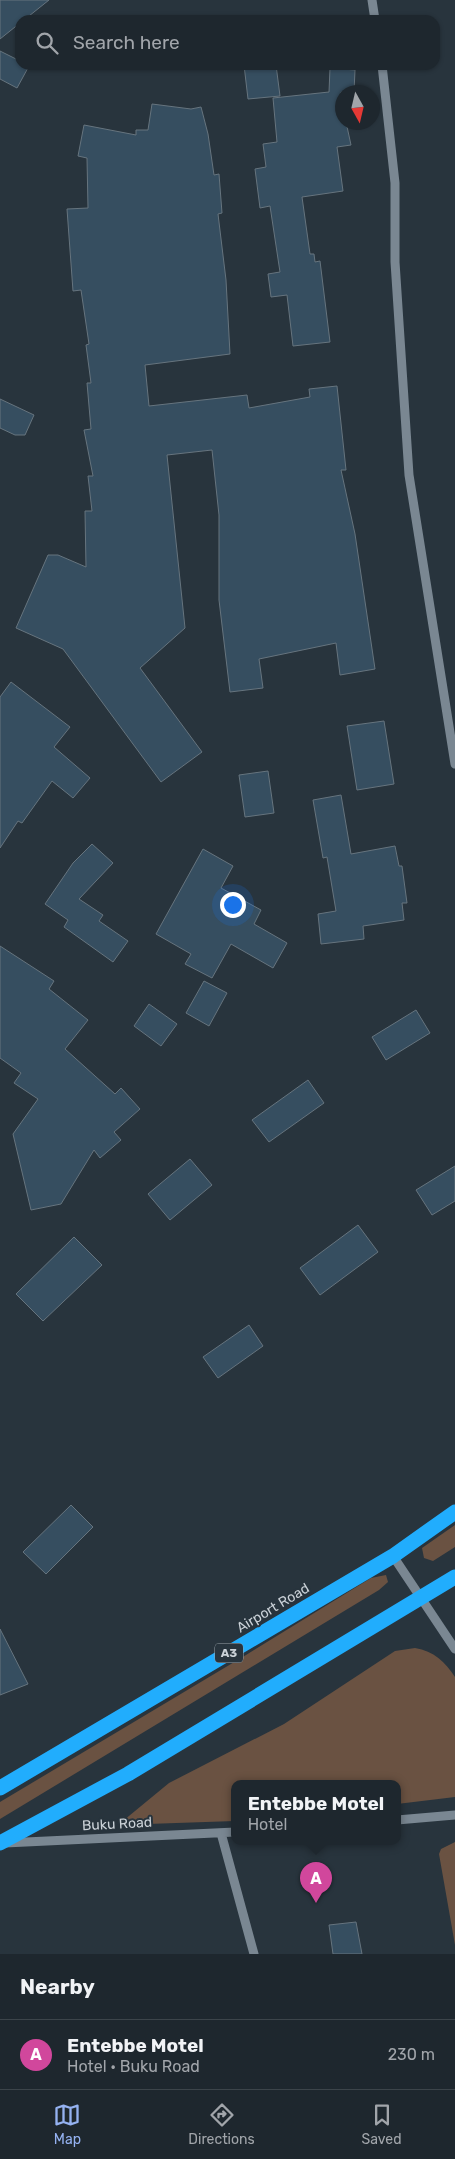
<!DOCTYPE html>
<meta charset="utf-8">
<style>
body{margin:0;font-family:Rubik,sans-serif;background:#262f36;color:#f1f3f6}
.compass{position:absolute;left:335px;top:85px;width:45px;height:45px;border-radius:50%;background:#1e272e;box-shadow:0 1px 4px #0004;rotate:172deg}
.you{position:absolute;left:232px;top:904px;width:18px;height:18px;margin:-12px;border:4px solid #fff;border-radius:50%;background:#1a73e8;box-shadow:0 0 0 8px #1a73e833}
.badge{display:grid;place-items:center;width:32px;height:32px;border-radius:50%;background:#95b2f1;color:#fff;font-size:16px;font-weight:700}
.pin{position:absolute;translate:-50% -41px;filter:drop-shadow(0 1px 2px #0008)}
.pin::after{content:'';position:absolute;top:26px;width:18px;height:15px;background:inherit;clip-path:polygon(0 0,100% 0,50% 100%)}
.popup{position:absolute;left:231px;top:1780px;width:170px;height:65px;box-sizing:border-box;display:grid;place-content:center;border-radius:10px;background:#1e272e;filter:drop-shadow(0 1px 4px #0005);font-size:16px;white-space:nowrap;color:#a1a5aa}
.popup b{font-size:19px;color:#f1f3f6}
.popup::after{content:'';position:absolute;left:50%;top:100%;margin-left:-10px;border:10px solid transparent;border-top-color:#1e272e}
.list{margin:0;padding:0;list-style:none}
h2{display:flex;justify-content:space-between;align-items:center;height:65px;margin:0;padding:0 20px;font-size:21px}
h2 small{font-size:16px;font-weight:400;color:#a1a5aa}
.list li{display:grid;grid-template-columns:32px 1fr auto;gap:15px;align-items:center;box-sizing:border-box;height:70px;padding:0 20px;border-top:1px solid #3c444a}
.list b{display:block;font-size:19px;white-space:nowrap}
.list p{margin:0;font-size:16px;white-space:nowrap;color:#a1a5aa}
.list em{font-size:16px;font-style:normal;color:#a1a5aa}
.icon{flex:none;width:28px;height:28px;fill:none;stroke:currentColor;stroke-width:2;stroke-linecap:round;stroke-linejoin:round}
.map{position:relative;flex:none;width:455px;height:1954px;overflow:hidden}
.search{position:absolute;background:#1e272e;box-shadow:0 1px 4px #0004;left:15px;right:15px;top:15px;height:55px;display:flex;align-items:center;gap:12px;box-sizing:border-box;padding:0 18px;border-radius:15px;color:#a1a5aa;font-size:19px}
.sheet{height:135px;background:#1e272e}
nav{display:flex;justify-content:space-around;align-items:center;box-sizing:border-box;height:70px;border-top:1px solid #3c444a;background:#1e272e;font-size:14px;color:#a1a5aa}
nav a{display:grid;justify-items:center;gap:2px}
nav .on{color:#95b2f1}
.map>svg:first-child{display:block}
.green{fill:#6a5242}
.building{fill:#364e60;stroke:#66747e}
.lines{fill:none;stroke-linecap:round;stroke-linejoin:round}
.minor{stroke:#7a8792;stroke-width:9}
.highway{stroke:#21adfd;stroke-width:15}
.labels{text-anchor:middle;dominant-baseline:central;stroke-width:4;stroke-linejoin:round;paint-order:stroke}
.shield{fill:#28343d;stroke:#9aa3aa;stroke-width:1}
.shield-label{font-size:12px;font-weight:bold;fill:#cbd2d8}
.street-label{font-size:14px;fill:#cbd2d8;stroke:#28343d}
</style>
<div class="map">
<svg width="455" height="1954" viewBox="0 0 455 1954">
<rect width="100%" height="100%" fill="#28343d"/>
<path class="green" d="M455,1525V1547L433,1561L424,1558L422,1548Z
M386,1575L388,1582L379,1590L0,1819V1802L246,1655L371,1578Z
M415,1648C434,1651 445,1662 455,1677V1797L397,1804V1784H235V1821L118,1825L169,1783L284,1724L395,1651Z
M455,1842V1945L439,1854L441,1849Z"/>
<path class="building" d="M0,0H49L24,20H20V23L0,39Z
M0,51L20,61V65L29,66L17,88L0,79Z
M244,65H276L280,96L248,99Z
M330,68L355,70L354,92H341L342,122H346L351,145L337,147L343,191L302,197L310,254H314L315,262L320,261L330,342L293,346L287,295L271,297L268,274L280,272L270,206L260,208L255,169L266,167L263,144L277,142L273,98L329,92Z
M152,104L191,109L201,107L208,134L214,175L219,174L222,213L218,214L226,280L230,354L145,365L149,406L247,395L249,408L310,397L309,389L337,386L346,470H341L355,534L375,669L340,675L336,643L259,659L263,688L230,692L219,600V515L212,450L167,455L185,628L140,668L202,752L161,782L63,649L16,628L48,555H58L86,567L85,511H92L88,476H93L84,430L91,429L87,383H91L86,345L89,344L81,290L73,291L67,209L88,208L87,158L78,156L84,125L136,135V130H148Z
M0,399L34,415L25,435H15L0,428Z
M11,682L70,727L54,747L90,778L73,798L52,781L22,823L18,821L0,848V697Z
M384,721L394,784L357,790L347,726Z
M268,771L274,813L245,817L239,775Z
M341,795L351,854L395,846L399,866H402L407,903H402L404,920L363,926L364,939L321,944L318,914L336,911L327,857L323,858L313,800Z
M92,844L113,863L79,899L103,915L99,921L128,941L113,962L64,927L68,920L45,904L73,863Z
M203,849L233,866L221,888L261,910L254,924L287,943L273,968L231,944L212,978L185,964L191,954L156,934Z
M0,946L54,981L49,989L88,1020L65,1049L115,1094L121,1088L140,1109L114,1132L121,1140L100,1158L94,1150L61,1204L31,1210L13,1134L38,1099L14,1083L21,1073L0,1058Z
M204,981L227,993L209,1026L186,1013Z
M149,1004L177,1024L161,1046L134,1026Z
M416,1010L430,1033L386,1060L372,1037Z
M308,1080L324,1103L269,1142L252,1120Z
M190,1159L212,1185L170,1220L148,1194Z
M455,1166V1201L432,1215L416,1190Z
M358,1225L378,1252L320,1295L300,1268Z
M74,1237L102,1265L43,1321L16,1294Z
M249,1325L263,1346L218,1378L203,1357Z
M71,1505L93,1527L46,1574L23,1552Z
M0,1629L28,1684L0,1695Z
M356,1922L362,1954H333L329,1925Z"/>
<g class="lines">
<path class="minor" d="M372,0L375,20
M382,65L395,183V262L409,475L455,764
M393,1556L455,1649
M397,1820L455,1815
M221,1833L254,1954
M5,1843L235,1832"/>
<path class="highway" d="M0,1788L393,1556L455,1512
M0,1843L128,1774L455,1577"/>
</g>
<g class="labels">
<rect class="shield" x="215" y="1643.5" width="28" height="19" rx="4"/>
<g class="shield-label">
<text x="229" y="1653">A3</text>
</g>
<g class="street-label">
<text transform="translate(273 1608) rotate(-31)">Airport Road</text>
<text transform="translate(117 1824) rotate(-3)">Buku Road</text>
</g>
</g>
</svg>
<svg class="compass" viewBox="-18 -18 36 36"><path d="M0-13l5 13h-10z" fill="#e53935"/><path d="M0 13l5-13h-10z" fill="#a1a5aa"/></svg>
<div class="you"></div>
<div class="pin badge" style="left:316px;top:1903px;background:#d1479c">A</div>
<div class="popup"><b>Entebbe Motel</b>Hotel</div>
<div class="search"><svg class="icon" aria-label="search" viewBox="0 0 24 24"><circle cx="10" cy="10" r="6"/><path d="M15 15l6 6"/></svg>Search here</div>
</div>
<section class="sheet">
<h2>Nearby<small></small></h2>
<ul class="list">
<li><span class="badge" style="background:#d1479c">A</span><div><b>Entebbe Motel</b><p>Hotel · Buku Road</p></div><em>230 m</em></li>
</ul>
</section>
<nav>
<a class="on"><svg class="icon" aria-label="map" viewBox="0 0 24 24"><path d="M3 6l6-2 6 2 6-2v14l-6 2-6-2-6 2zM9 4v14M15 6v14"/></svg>Map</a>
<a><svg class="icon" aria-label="directions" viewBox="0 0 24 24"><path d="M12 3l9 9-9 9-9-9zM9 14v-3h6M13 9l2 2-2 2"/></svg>Directions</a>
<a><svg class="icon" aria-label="saved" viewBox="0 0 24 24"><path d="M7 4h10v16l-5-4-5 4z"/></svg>Saved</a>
</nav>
